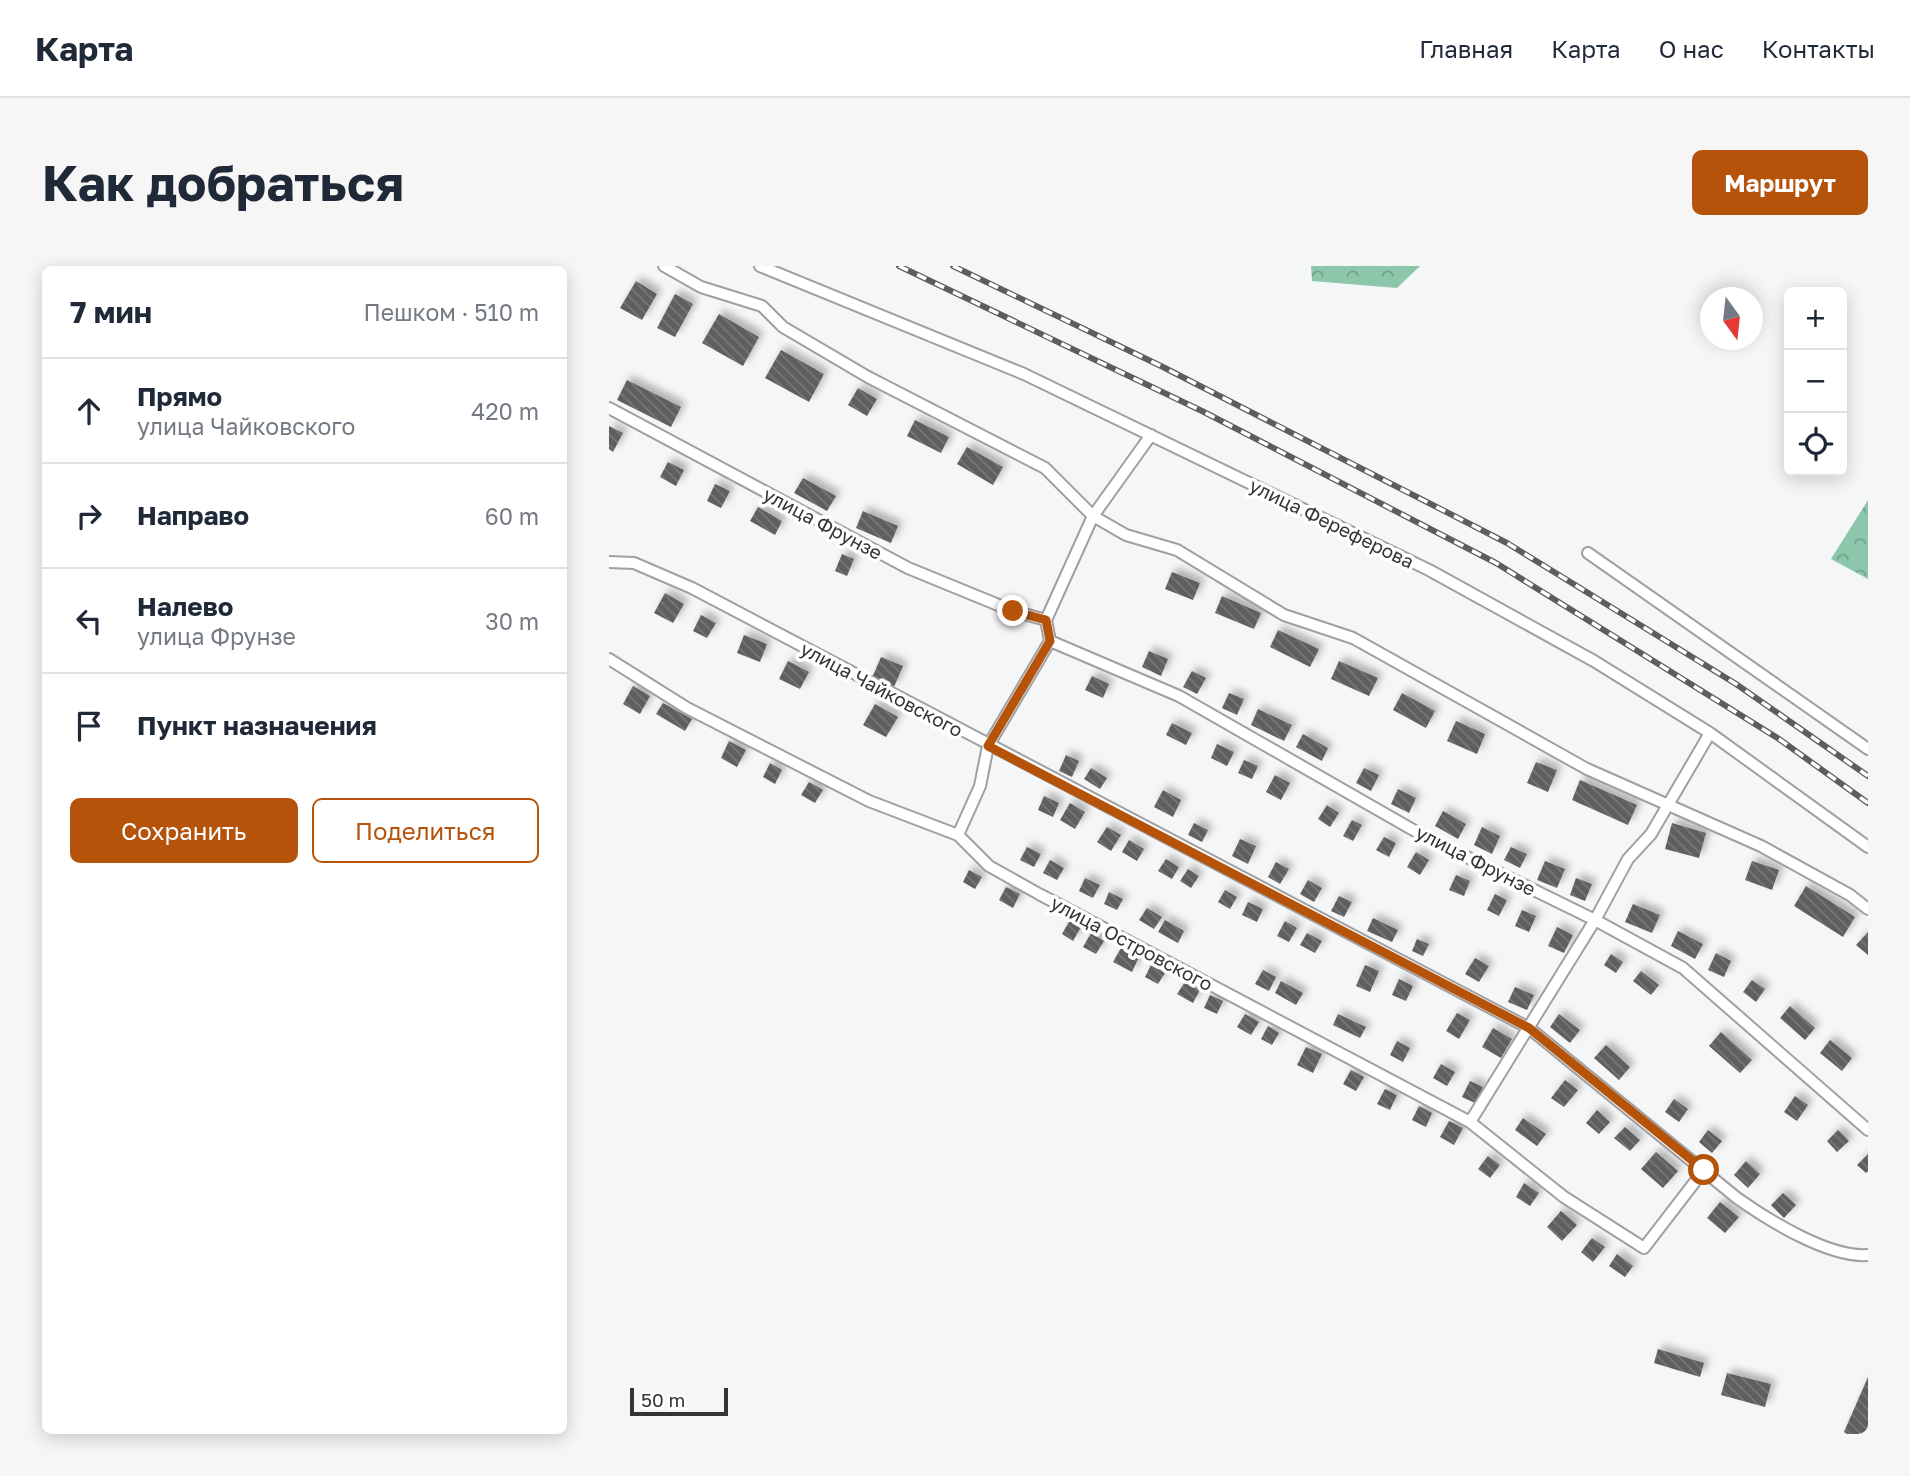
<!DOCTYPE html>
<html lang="ru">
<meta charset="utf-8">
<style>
body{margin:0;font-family:"Golos Text",sans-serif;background:#f6f6f7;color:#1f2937}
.controls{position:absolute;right:21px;top:21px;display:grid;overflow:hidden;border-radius:10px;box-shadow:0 4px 18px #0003}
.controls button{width:63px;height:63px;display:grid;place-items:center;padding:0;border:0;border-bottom:2px solid #e0e1e3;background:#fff;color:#1f2937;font:35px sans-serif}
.compass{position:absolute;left:1091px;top:21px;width:63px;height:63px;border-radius:50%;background:#fff;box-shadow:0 4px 18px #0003;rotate:165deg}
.scale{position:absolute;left:21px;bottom:18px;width:98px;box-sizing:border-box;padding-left:7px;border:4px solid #353536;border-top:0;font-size:19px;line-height:24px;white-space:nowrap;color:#353536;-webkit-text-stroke:5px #fff;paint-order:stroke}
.stop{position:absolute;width:21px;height:21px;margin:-16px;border:5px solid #b45309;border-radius:50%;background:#fff}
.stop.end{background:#b45309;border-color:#fff;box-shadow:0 2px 7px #0008}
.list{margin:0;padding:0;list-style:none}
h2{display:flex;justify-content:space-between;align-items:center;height:91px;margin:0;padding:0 28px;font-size:30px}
h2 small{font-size:23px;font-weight:400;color:#747a83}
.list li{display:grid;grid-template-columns:46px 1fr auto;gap:21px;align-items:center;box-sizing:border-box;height:105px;padding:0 28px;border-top:2px solid #e0e1e3}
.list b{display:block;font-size:26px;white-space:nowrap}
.list p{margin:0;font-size:23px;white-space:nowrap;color:#747a83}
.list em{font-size:23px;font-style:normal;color:#747a83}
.actions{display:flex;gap:14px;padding:21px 28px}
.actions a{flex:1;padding:16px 0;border:2px solid #b45309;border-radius:10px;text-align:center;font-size:24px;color:#b45309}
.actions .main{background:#b45309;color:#fff}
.icon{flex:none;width:38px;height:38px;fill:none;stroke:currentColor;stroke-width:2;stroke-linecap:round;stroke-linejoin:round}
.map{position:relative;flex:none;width:1259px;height:1168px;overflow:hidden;border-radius:10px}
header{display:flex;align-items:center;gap:42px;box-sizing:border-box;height:98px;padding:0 35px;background:#fff;border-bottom:2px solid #e0e1e3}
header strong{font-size:33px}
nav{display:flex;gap:38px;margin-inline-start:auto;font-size:24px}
.intro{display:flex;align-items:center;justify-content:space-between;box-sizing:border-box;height:168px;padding:0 42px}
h1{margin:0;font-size:49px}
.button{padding:18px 32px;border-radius:10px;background:#b45309;color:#fff;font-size:24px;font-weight:700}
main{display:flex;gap:42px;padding:0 42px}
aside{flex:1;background:#fff;border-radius:10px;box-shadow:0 4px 18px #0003}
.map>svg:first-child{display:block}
.forest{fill:url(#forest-crowns)}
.building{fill:url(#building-back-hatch);filter:url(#shadow)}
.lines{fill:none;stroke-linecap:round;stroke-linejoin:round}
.minor-casing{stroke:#a0a0a3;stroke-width:14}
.minor{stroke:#fff;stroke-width:10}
.rail-casing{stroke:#5d5d5f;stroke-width:6}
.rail{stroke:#fff;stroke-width:3.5;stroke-dasharray:10;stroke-linecap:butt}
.route{stroke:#b45309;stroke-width:9}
.labels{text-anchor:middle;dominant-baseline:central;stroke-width:7;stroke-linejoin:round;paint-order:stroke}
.street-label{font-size:19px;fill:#353536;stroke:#fff}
</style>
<header>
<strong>Карта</strong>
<nav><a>Главная</a><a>Карта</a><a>О нас</a><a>Контакты</a></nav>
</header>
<div class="intro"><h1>Как добраться</h1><a class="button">Маршрут</a></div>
<main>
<aside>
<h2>7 мин<small>Пешком · 510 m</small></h2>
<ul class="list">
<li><svg class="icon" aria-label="ahead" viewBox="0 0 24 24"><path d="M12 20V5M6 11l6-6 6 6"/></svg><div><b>Прямо</b><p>улица Чайковского</p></div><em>420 m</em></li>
<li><svg class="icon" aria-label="right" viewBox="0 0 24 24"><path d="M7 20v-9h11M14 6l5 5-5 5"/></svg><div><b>Направо</b></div><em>60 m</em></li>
<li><svg class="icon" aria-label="left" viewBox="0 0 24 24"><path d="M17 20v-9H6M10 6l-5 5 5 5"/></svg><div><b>Налево</b><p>улица Фрунзе</p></div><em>30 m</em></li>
<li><svg class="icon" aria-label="arrive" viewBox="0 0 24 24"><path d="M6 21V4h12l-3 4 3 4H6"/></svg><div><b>Пункт назначения</b></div></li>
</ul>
<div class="actions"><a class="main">Сохранить</a><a>Поделиться</a></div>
</aside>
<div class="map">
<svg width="1259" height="1168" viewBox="0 0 1259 1168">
<defs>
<pattern id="forest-crowns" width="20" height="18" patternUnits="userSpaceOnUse" patternTransform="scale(1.75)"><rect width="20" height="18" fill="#8cc6ab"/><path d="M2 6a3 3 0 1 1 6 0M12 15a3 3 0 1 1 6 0" fill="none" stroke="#73a28c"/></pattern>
<pattern id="building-back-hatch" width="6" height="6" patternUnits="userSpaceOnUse" patternTransform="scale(1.75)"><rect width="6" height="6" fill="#5e5e60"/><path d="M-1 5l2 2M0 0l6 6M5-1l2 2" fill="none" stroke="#777779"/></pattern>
<filter id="shadow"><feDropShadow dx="5" dy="-5" stdDeviation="3.5" flood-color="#0004"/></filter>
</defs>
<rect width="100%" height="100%" fill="#f5f6f8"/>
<path class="forest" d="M702,0H811L788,22L703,15Z
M1259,234V313L1222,293Z"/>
<path class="building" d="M27,15L48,28L33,54L11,42Z
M66,28L84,38L66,71L48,62Z
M110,48L150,71L134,100L93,77Z
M172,84L215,108L200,136L156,112Z
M18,114L72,141L62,161L8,134Z
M249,122L268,133L258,150L239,139Z
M306,154L340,171L332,187L298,170Z
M0,160L14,167L4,186L0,183Z
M358,181L394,201L384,219L348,198Z
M59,196L75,204L67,220L51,211Z
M194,212L227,230L218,245L185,227Z
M106,218L121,225L112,242L98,235Z
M149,241L173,255L166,269L141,255Z
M254,245L289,260L282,277L247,262Z
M233,288L245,293L238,310L226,305Z
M563,306L591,317L584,334L556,323Z
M56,327L75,338L64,357L45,347Z
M613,330L652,347L645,363L606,347Z
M92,349L107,357L98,372L84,365Z
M669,364L710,383L701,401L661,381Z
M135,369L158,378L151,396L128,387Z
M540,385L559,393L552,410L533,401Z
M272,391L294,400L285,421L263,412Z
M179,395L200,406L191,423L170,413Z
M730,395L769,412L760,430L722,413Z
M583,405L597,412L588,428L574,421Z
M483,410L500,418L494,432L476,424Z
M24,420L41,430L31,448L14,438Z
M620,427L635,433L628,449L613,442Z
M793,427L826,445L817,462L784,444Z
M54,437L83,453L76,465L47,448Z
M266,438L289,451L277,471L254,459Z
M649,443L683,459L675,475L642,459Z
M847,455L876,468L868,488L838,475Z
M563,457L583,467L577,479L557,469Z
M694,468L719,482L713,495L687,481Z
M120,475L137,484L128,501L112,492Z
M608,478L625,486L618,500L602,492Z
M457,489L470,495L463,511L450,505Z
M635,494L649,500L643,513L629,507Z
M927,496L948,504L939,526L918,517Z
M161,497L173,504L166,518L154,511Z
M482,502L498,512L491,523L475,513Z
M755,502L770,509L762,525L747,517Z
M666,509L681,517L672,534L657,526Z
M971,514L1028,539L1019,559L963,534Z
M200,516L214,524L206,537L192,529Z
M789,523L807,532L800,547L782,538Z
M554,524L572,534L564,551L545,541Z
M435,530L450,537L444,551L429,544Z
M461,537L476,546L466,563L451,554Z
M718,539L730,547L721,561L709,553Z
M834,545L857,558L849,573L826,560Z
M743,554L753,559L744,575L734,570Z
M585,557L599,564L593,576L579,569Z
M1063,557L1097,567L1090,592L1056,583Z
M498,561L512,569L502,585L488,576Z
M873,561L891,570L883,588L865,579Z
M775,571L787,577L780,591L767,584Z
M631,573L647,580L639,598L623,590Z
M520,574L535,583L528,595L513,586Z
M418,581L432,588L425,601L411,594Z
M902,581L918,588L911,602L895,594Z
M807,586L820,594L811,609L798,601Z
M557,593L570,601L563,613L549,605Z
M441,594L455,602L448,614L434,607Z
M936,595L956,603L948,622L928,614Z
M1143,595L1170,604L1163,624L1136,614Z
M667,596L680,603L671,618L659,611Z
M579,603L590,610L582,622L571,615Z
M360,604L373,611L366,623L354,616Z
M847,609L861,615L855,630L840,624Z
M476,612L491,619L484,632L470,625Z
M967,612L983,618L976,635L961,629Z
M699,614L713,622L705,636L691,628Z
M1197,620L1246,651L1234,671L1185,640Z
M397,621L411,628L404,642L390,634Z
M616,624L628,631L621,643L609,636Z
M500,626L514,633L508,644L495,638Z
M886,628L898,634L890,650L878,644Z
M730,630L743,636L735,651L722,645Z
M639,636L654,643L648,656L633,649Z
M1024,638L1051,649L1043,667L1016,656Z
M538,642L553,651L545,663L530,654Z
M913,644L927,650L920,666L906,660Z
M764,652L789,664L783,676L758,665Z
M461,654L472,661L464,675L453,668Z
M556,654L575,665L569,677L549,666Z
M676,655L688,662L680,676L668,670Z
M948,661L964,669L955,687L939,680Z
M1069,665L1094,678L1086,693L1062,680Z
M1259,666V689L1247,679Z
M482,667L495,675L487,688L474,681Z
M698,667L713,675L706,687L691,679Z
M808,673L820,678L814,690L803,685Z
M512,682L530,691L523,706L504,696Z
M1107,687L1122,695L1115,711L1099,704Z
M1002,688L1014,696L1007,707L995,699Z
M866,692L880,700L870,716L856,708Z
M542,699L556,707L549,718L536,711Z
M756,699L770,705L761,726L747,720Z
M654,704L667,711L660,725L646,718Z
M1032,705L1050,719L1042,729L1024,715Z
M790,713L804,720L797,735L783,729Z
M1143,714L1156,723L1147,736L1134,726Z
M672,715L694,727L687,739L666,727Z
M576,716L591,724L584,737L568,728Z
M906,721L925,729L918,744L899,736Z
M601,729L614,735L608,748L595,742Z
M1181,740L1206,762L1196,774L1171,752Z
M848,747L861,754L850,773L837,765Z
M636,748L650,756L642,769L628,761Z
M729,748L757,761L751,772L724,759Z
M950,748L971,764L961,777L941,761Z
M659,760L670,767L663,779L652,773Z
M884,762L903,773L892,792L873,781Z
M1112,766L1143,794L1131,807L1100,780Z
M1221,774L1243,792L1233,805L1211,787Z
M788,775L801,782L794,796L781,789Z
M997,779L1021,801L1010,814L985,792Z
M697,781L713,788L704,807L688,799Z
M832,798L846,806L838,820L824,812Z
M742,804L755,811L747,825L734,818Z
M956,814L969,824L955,841L942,832Z
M861,815L874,821L866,837L853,831Z
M776,823L788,829L781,844L768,838Z
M1186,830L1199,839L1188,855L1175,846Z
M1065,833L1079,843L1070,856L1056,846Z
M810,840L823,847L817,861L803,854Z
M988,844L1001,856L990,868L977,857Z
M914,852L937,868L928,880L906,864Z
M840,855L854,862L845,879L831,871Z
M1016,861L1031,874L1021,885L1005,872Z
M1099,864L1113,875L1103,887L1090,876Z
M1229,864L1240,875L1228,886L1218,875Z
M1047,886L1069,905L1054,922L1032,903Z
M1259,888V905L1257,907L1248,899Z
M879,890L891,899L881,912L869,903Z
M1137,895L1151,908L1139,922L1125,909Z
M915,917L930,927L921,940L907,931Z
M1174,927L1187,939L1175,952L1162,939Z
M1111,936L1130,951L1116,967L1098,952Z
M952,945L968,959L953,975L938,961Z
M983,972L996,981L984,996L972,986Z
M1008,988L1024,1000L1016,1011L1000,1000Z
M1049,1083L1095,1097L1091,1111L1045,1097Z
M1118,1107L1162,1118L1156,1141L1112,1129Z
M1259,1111V1168H1238L1235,1166Z"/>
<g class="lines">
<defs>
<path id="minor" d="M55,0L92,21L153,40L174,61L259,111L436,202L484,250L517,269L568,284L675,349L744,372L978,503L1152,580L1241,629L1259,643
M151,0L415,108L820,304L985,395L1101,467L1259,581
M0,142L299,302L404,345L437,354
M979,287L1259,483
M0,296L25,297L83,322L920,762L1128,932C1159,954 1220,992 1259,989
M441,375L570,430L813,569L986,654L1074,702L1259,864
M0,393L78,442L260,535L349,569L380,600L430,628L861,856L955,931L1035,982L1095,904
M349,569L371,520L379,480L441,375L437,354L484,250L542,169
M861,856L986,654L1019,593L1042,568L1101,467"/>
</defs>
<use href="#minor" class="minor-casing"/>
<use href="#minor" class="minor"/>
<defs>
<path id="rail" d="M290,0L593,145L887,297L1170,473L1259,537
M344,0L552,100L898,277L1127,418L1259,510"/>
</defs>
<use href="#rail" class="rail-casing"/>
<use href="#rail" class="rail"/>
</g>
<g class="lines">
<path class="route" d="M404,345L437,354L441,375L379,480L920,762L1095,904"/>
</g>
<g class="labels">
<g class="street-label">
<text transform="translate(214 257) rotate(28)">улица Фрунзе</text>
<text transform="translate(723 257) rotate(26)">улица Фереферова</text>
<text transform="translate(273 423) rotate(28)">улица Чайковского</text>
<text transform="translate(867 594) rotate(27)">улица Фрунзе</text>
<text transform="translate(523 677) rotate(28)">улица Островского</text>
</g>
</g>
</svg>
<div class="controls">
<button>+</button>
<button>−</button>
<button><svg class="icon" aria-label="locate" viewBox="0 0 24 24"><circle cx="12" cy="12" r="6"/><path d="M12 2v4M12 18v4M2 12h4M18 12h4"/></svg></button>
</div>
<svg class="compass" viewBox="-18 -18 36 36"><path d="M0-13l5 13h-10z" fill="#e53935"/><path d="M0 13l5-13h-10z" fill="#747a83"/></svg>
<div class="scale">50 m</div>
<div class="stop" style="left:1095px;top:904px"></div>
<div class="stop end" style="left:404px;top:345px"></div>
</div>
</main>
